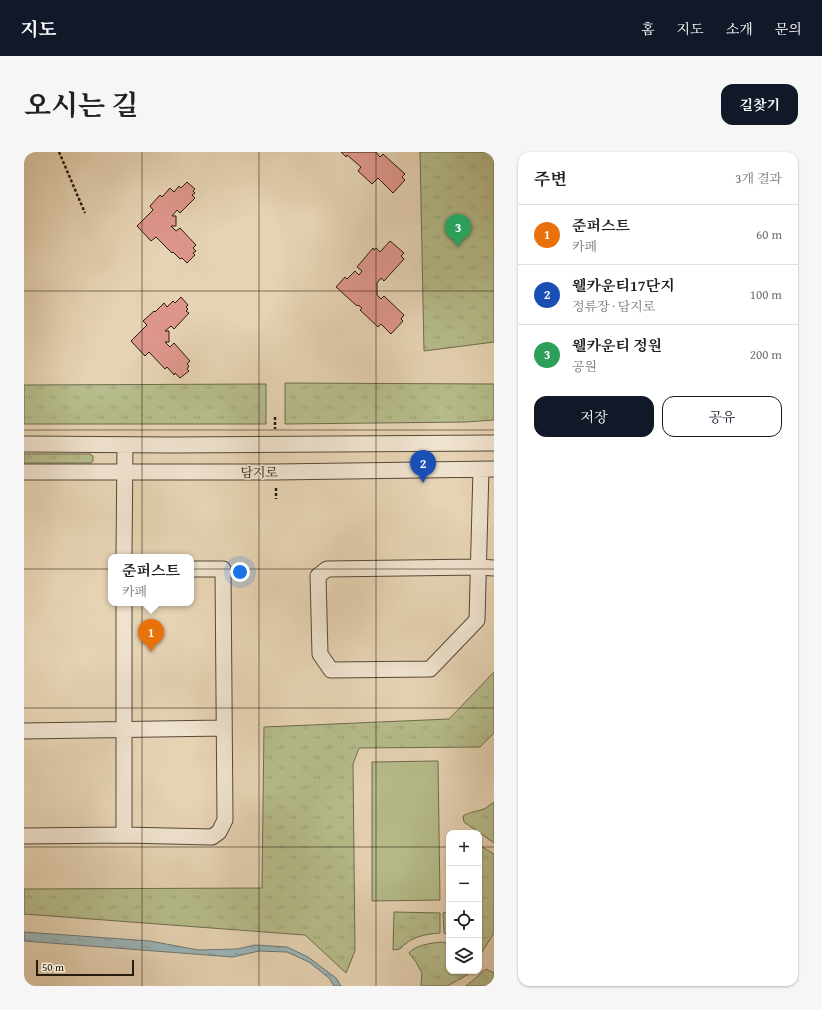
<!DOCTYPE html>
<html lang="ko">
<meta charset="utf-8">
<style>
body{margin:0;font-family:"Gentium Book Plus","Noto Serif KR",serif;background:#f6f6f6;color:#202124}
.controls{position:absolute;right:12px;bottom:12px;display:grid;overflow:hidden;border-radius:8px;box-shadow:0 1px 3px #0004}
.controls button{width:36px;height:36px;display:grid;place-items:center;padding:0;border:0;border-bottom:1px solid #e0e0e0;background:#fff;color:#202124;font:20px sans-serif}
.scale{position:absolute;left:12px;bottom:10px;width:98px;box-sizing:border-box;padding-left:4px;border:2px solid #261b0f;border-top:0;font-size:11px;line-height:14px;white-space:nowrap;color:#261b0f;-webkit-text-stroke:3px #efe2ce;paint-order:stroke}
.you{position:absolute;left:216px;top:420px;width:14px;height:14px;margin:-10px;border:3px solid #fff;border-radius:50%;background:#1a73e8;box-shadow:0 0 0 6px #1a73e833}
.badge{display:grid;place-items:center;width:26px;height:26px;border-radius:50%;background:#111827;color:#fff;font-size:13px;font-weight:700}
.pin{position:absolute;translate:-50% -33px;filter:drop-shadow(0 1px 2px #0008)}
.pin::after{content:'';position:absolute;top:21px;width:14px;height:12px;background:inherit;clip-path:polygon(0 0,100% 0,50% 100%)}
.popup{position:absolute;left:84px;top:402px;width:86px;height:52px;box-sizing:border-box;display:grid;place-content:center;border-radius:8px;background:#fff;filter:drop-shadow(0 1px 3px #0005);font-size:13px;white-space:nowrap;color:#757577}
.popup b{font-size:15px;color:#202124}
.popup::after{content:'';position:absolute;left:50%;top:100%;margin-left:-8px;border:8px solid transparent;border-top-color:#fff}
.list{margin:0;padding:0;list-style:none}
h2{display:flex;justify-content:space-between;align-items:center;height:52px;margin:0;padding:0 16px;font-size:17px}
h2 small{font-size:13px;font-weight:400;color:#757577}
.list li{display:grid;grid-template-columns:26px 1fr auto;gap:12px;align-items:center;box-sizing:border-box;height:60px;padding:0 16px;border-top:1px solid #e0e0e0}
.list b{display:block;font-size:15px;white-space:nowrap}
.list p{margin:0;font-size:13px;white-space:nowrap;color:#757577}
.list em{font-size:13px;font-style:normal;color:#757577}
.actions{display:flex;gap:8px;padding:12px 16px}
.actions a{flex:1;padding:9px 0;border:1px solid #111827;border-radius:12px;text-align:center;font-size:14px;color:#111827}
.actions .main{background:#111827;color:#fff}
.icon{flex:none;width:22px;height:22px;fill:none;stroke:currentColor;stroke-width:2;stroke-linecap:round;stroke-linejoin:round}
.map{position:relative;flex:none;width:470px;height:834px;overflow:hidden;border-radius:12px}
header{display:flex;align-items:center;gap:24px;box-sizing:border-box;height:56px;padding:0 20px;background:#111827;color:#fff}
header strong{font-size:19px}
nav{display:flex;gap:22px;margin-inline-start:auto;font-size:14px}
.intro{display:flex;align-items:center;justify-content:space-between;box-sizing:border-box;height:96px;padding:0 24px}
h1{margin:0;font-size:28px}
.button{padding:10px 18px;border-radius:12px;background:#111827;color:#fff;font-size:14px;font-weight:700}
main{display:flex;gap:24px;padding:0 24px}
aside{flex:1;background:#fff;border-radius:12px;box-shadow:0 1px 3px #0004}
.map>svg:first-child{display:block}
.grass{fill:url(#grass-tufts);stroke:#6e6c4d}
.pitch{fill:#b6bc8b;stroke:#6e6c4d}
.water{fill:url(#water-ripples);stroke:#6c7774}
.building{fill:#de968c;stroke:#261b0f}
.lines{fill:none;stroke-linecap:round;stroke-linejoin:round}
.minor-casing{stroke:#564938;stroke-width:17}
.path{stroke:#261b0f;stroke-width:2.5;stroke-dasharray:3 2;stroke-linecap:butt}
.minor{stroke:#efe2ce;stroke-width:15}
.grid{fill:none;stroke:#261b0f;stroke-width:1;stroke-opacity:0.55}
.labels{text-anchor:middle;dominant-baseline:central;stroke-width:3;stroke-linejoin:round;paint-order:stroke}
.street-label{font-size:13px;fill:#261b0f;stroke:#efe2ce}
</style>
<header>
<strong>지도</strong>
<nav><a>홈</a><a>지도</a><a>소개</a><a>문의</a></nav>
</header>
<div class="intro"><h1>오시는 길</h1><a class="button">길찾기</a></div>
<main>
<div class="map">
<svg width="470" height="834" viewBox="0 0 470 834">
<defs>
<pattern id="grass-tufts" width="24" height="20" patternUnits="userSpaceOnUse"><rect width="24" height="20" fill="#b6bc8b"/><path d="M3 7l-1-3M5 7V3M7 7l1-3M15 17l-1-3M17 17v-4M19 17l1-3" fill="none" stroke="#9ca177"/></pattern>
<pattern id="water-ripples" width="26" height="14" patternUnits="userSpaceOnUse"><rect width="26" height="14" fill="#9bb5b8"/><path d="M2 4q2-2 4 0t4 0M15 11q2-2 4 0t4 0" fill="none" stroke="#859b9d"/></pattern>
</defs>
<rect width="100%" height="100%" fill="#e6d3b3"/>
<filter id="stains"><feTurbulence type="fractalNoise" baseFrequency=".005" numOctaves="4"/><feColorMatrix values="0 0 0 0 .2 0 0 0 0 .09 0 0 0 0 .02 0 0 0 .5 -.17"/></filter>
<radialGradient id="worn" r=".72"><stop offset=".6" stop-color="#630" stop-opacity="0"/><stop offset="1" stop-color="#630" stop-opacity=".3"/></radialGradient>
<path class="grass" d="M396,0H470V190L400,199Z
M261,231L470,232V268L442,270L261,272Z
M242,232V272H0V233Z
M0,302H66L69,304V309L67,311H0Z
M470,520V581L456,595L335,596L329,612L331,799L322,821L281,783L0,762V737L238,736L240,575L425,567Z
M470,650V691L440,670L439,664C447,659 454,660 462,656C465,654 467,652 470,650Z
M425,686V783L420,781L419,761L423,760Z
M455,693L470,702V781L458,800L455,798Z
M370,760L416,761V781C401,782 386,785 376,797L369,798Z
M418,790L425,792V819H449L438,826L423,834H397L398,821L392,810L385,801C391,793 408,791 418,790Z
M462,817L470,821V834H442L452,826Z"/>
<path class="pitch" d="M414,609L416,748L348,749V610Z"/>
<path class="water" d="M0,780L126,789L174,798L213,797L231,793L263,795L284,805L312,826L317,834H310L305,826L285,810L263,800L235,799L209,805L0,789Z"/>
<path class="building" d="M317,0H352L356,5L359,2L381,22L378,25L381,28L369,41L354,26L348,32L334,19L337,15L323,3L322,5Z
M163,30L171,37L169,39L171,41L168,43L171,46L156,61L153,58L148,64H152V74H147L152,79L156,76L172,93L169,96L172,99L169,101L171,103L163,111L158,106L156,107L149,100L148,101L132,85L127,89L113,74L129,58L126,54L136,43L138,45L146,36L150,40L155,34L157,36Z
M366,89L380,101L377,104L380,107L360,129L357,126L353,131V143L357,147L360,144L380,163L377,167L379,169L367,182L357,172L354,175L336,158L338,156L334,153L333,154L312,135L321,125L323,127L331,119L335,123L338,119L333,115L349,96L350,98L352,96L356,100Z
M157,145L164,153L162,155L164,157L162,159L165,161L150,177L147,174L141,179H145V190H141L146,195L150,191L166,209L163,212L165,214L163,217L165,219L156,226L151,221L150,223L143,215L141,217L125,200L121,204L107,189L123,173L119,169L130,159L131,160L140,151L143,155L149,149L151,151Z"/>
<g class="lines">
<defs>
<path id="minor" d="M0,292L148,293L470,291
M457,317L453,468L406,517L307,518L296,502L294,424L303,417L455,415L470,416
M0,320H251L470,317
M100,405L101,293
M100,451V683
M0,579L200,576
M0,684L100,683L188,685L195,680L201,668L199,417H167"/>
</defs>
<use href="#minor" class="minor-casing"/>
<path class="path" d="M35,0L61,61
M251,265V277
M252,336V347"/>
<use href="#minor" class="minor"/>
</g>
<path class="grid" d="M118,0V834M235,0V834M352,0V834M0,139H470M0,278H470M0,417H470M0,556H470M0,695H425M455,695H470"/>
<g class="labels">
<g class="street-label">
<text x="235" y="320">담지로</text>
</g>
</g>
<rect width="100%" height="100%" filter="url(#stains)"/>
<rect width="100%" height="100%" fill="url(#worn)"/>
</svg>
<div class="controls">
<button>+</button>
<button>−</button>
<button><svg class="icon" aria-label="locate" viewBox="0 0 24 24"><circle cx="12" cy="12" r="6"/><path d="M12 2v4M12 18v4M2 12h4M18 12h4"/></svg></button>
<button><svg class="icon" aria-label="layers" viewBox="0 0 24 24"><path d="M12 4l9 5-9 5-9-5zM3 14l9 5 9-5"/></svg></button>
</div>
<div class="scale">50 m</div>
<div class="you"></div>
<div class="pin badge" style="left:127px;top:500px;background:#e8710a">1</div>
<div class="popup"><b>준퍼스트</b>카페</div>
<div class="pin badge" style="left:399px;top:331px;background:#1a4fb4">2</div>
<div class="pin badge" style="left:434px;top:95px;background:#2e9e5b">3</div>
</div>
<aside>
<h2>주변<small>3개 결과</small></h2>
<ul class="list">
<li><span class="badge" style="background:#e8710a">1</span><div><b>준퍼스트</b><p>카페</p></div><em>60 m</em></li>
<li><span class="badge" style="background:#1a4fb4">2</span><div><b>웰카운티17단지</b><p>정류장 · 담지로</p></div><em>100 m</em></li>
<li><span class="badge" style="background:#2e9e5b">3</span><div><b>웰카운티 정원</b><p>공원</p></div><em>200 m</em></li>
</ul>
<div class="actions"><a class="main">저장</a><a>공유</a></div>
</aside>
</main>
